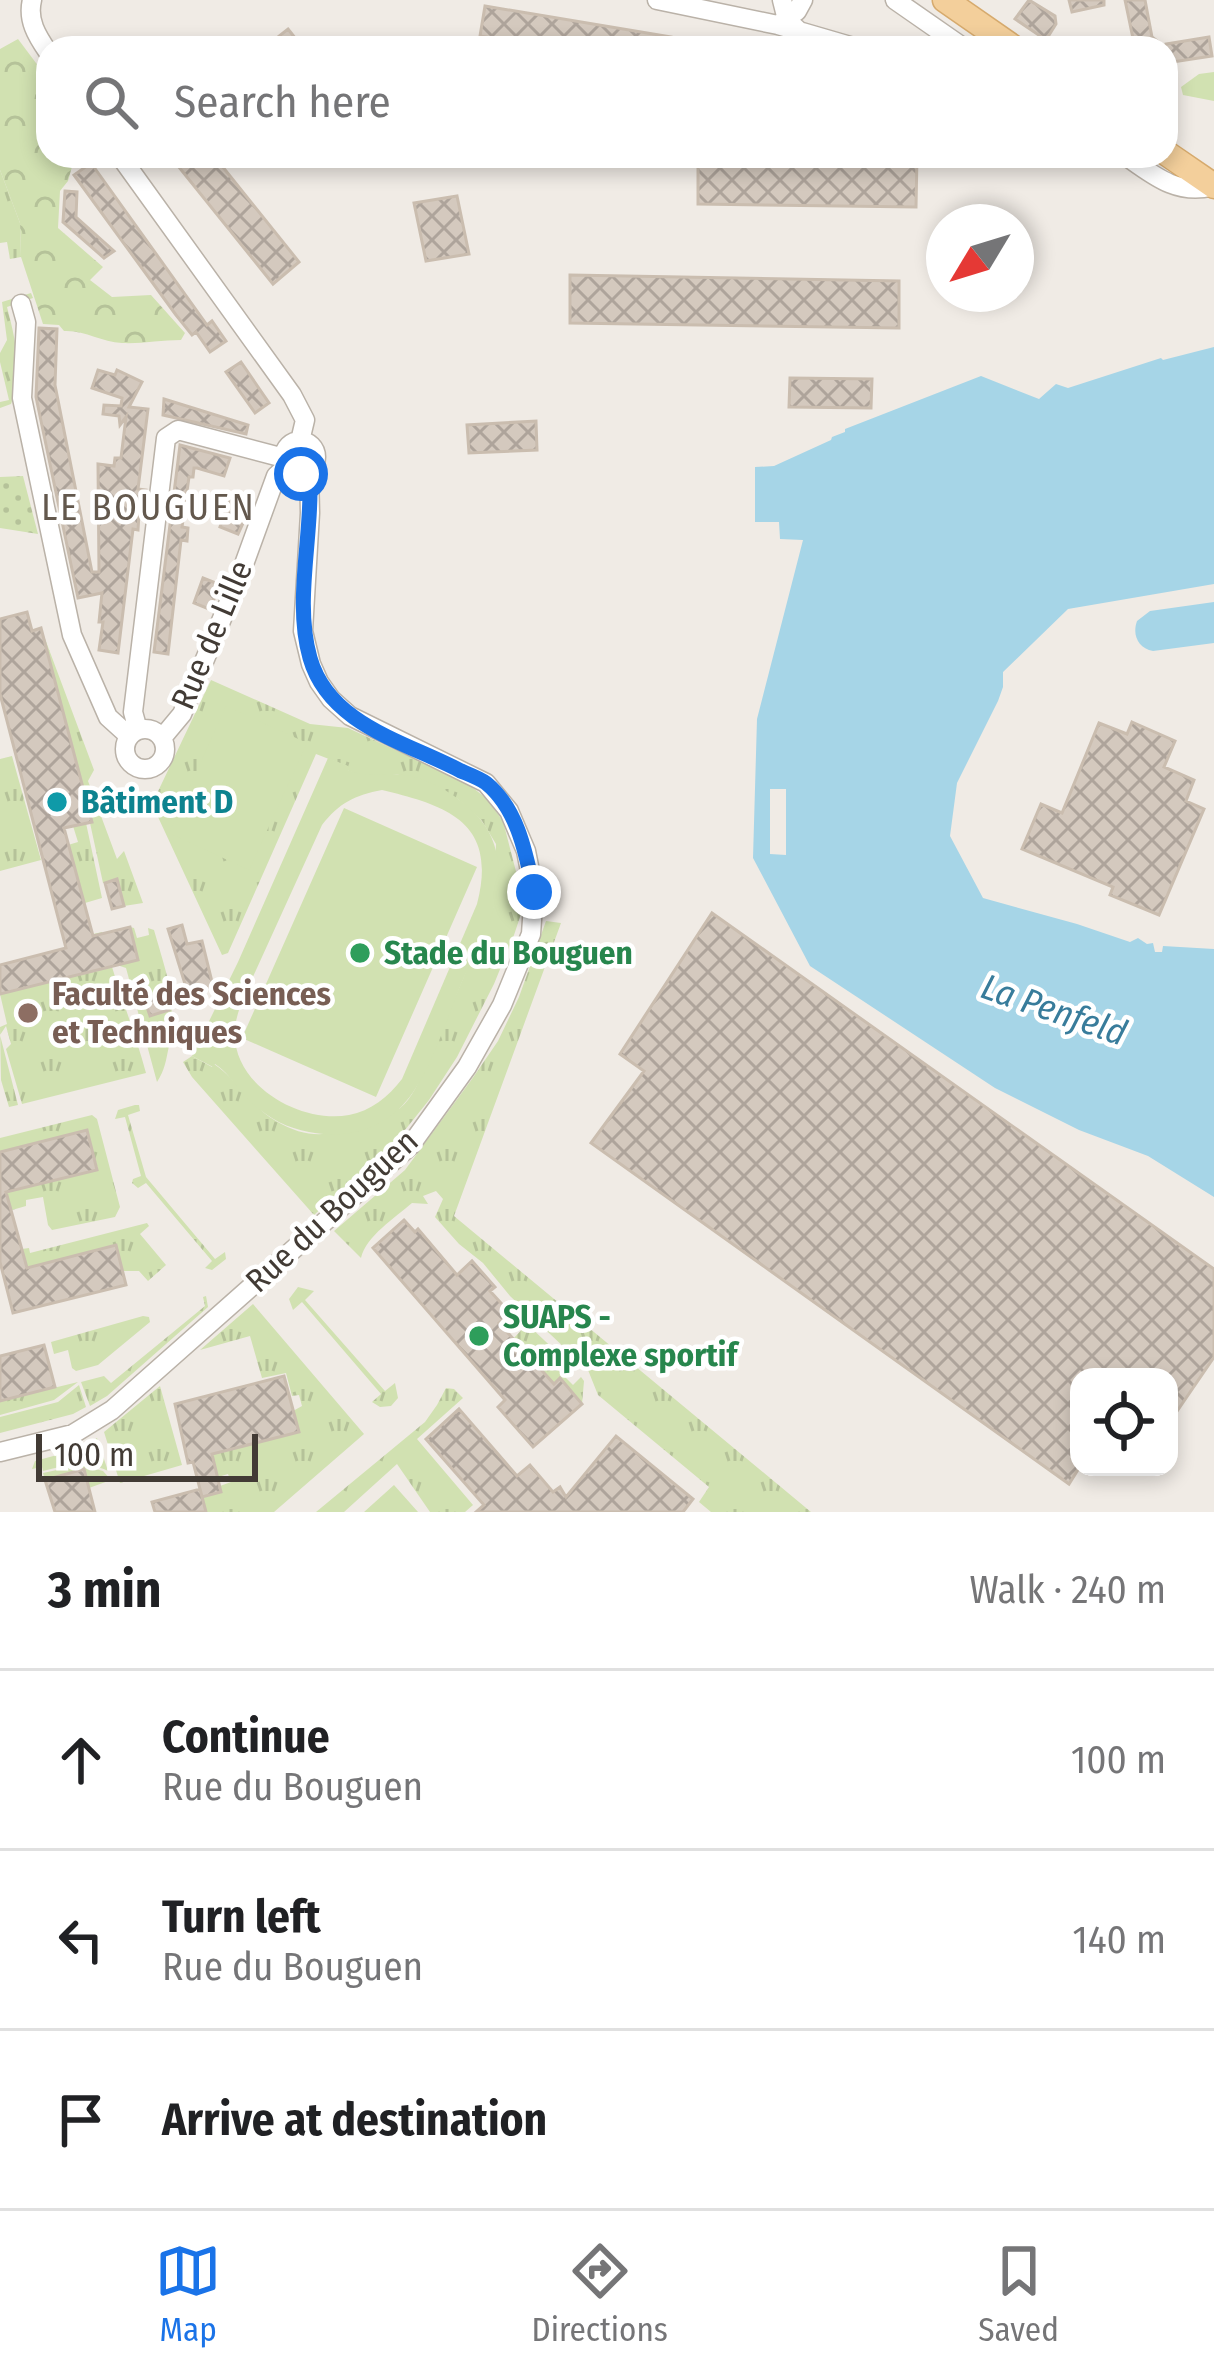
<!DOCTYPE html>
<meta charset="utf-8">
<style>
body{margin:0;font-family:"Fira Sans Condensed",sans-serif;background:#f2f2f2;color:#202124}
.controls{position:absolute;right:36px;bottom:36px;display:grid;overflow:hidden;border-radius:24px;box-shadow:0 6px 18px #0003}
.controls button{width:108px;height:108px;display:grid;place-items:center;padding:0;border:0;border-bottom:3px solid #e0e0e0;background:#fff;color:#202124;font:60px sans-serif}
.compass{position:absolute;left:926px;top:204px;width:108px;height:108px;border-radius:50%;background:#fff;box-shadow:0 6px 18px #0003;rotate:232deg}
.scale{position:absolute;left:36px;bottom:30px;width:222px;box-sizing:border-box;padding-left:12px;border:6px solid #423b35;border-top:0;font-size:33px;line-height:42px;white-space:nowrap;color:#423b35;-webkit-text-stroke:9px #fff;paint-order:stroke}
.stop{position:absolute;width:36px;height:36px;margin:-27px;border:9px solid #1a73e8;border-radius:50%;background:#fff}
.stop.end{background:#1a73e8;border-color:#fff;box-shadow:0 3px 12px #0008}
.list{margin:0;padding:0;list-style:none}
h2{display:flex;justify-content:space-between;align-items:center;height:156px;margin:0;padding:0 48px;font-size:51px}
h2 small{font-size:39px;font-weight:400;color:#757577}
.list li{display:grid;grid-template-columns:78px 1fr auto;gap:36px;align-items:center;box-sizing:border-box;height:180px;padding:0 48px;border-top:3px solid #e0e0e0}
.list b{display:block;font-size:45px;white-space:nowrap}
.list p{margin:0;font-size:39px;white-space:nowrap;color:#757577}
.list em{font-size:39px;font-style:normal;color:#757577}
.icon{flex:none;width:66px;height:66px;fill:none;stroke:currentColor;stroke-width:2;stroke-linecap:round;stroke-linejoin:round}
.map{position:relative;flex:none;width:1214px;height:1512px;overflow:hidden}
.search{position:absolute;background:#fff;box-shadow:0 6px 18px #0003;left:36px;right:36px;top:36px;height:132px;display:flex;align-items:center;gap:30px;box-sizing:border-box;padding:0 42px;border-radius:36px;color:#757577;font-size:45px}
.sheet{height:696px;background:#fff}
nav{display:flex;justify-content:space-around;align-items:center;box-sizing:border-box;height:168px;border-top:3px solid #e0e0e0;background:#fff;font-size:33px;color:#757577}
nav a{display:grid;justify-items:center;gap:6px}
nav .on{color:#1a73e8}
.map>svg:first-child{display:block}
.grass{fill:url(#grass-tufts)}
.forest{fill:url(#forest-crowns)}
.park{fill:#d1e1b1;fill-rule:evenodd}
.garden{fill:url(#garden-dots)}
.water{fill:#a6d5e7}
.pier{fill:#f0ebe5}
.building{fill:url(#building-cross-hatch);stroke:#cabdaf;stroke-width:3}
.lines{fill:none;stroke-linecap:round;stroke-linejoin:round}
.minor-casing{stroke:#bab2a8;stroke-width:21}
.major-casing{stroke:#d6aa6d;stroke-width:27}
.minor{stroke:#fff;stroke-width:18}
.major{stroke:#f3cf9b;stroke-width:24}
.route{stroke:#1a73e8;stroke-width:15}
.culture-dot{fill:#0f9aa8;stroke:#fff;stroke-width:4.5}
.leisure-dot{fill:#2e9e5b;stroke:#fff;stroke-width:4.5}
.education-dot{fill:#8d6e63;stroke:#fff;stroke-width:4.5}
.labels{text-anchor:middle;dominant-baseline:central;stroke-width:9;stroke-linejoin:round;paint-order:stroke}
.street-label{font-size:33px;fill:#423b35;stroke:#fff}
.culture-label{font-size:33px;font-weight:bold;fill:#0d838f;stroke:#fff;text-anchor:start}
.leisure-label{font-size:33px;font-weight:bold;fill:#27864d;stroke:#fff;text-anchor:start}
.education-label{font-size:33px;font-weight:bold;fill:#785e54;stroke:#fff;text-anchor:start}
.neighbourhood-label{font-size:36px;letter-spacing:3px;fill:#63584d;stroke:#fff}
.water-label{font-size:36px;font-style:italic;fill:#387c9b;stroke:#fff}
</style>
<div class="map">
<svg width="1214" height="1512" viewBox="0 0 1214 1512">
<defs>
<pattern id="grass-tufts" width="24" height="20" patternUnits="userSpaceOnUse" patternTransform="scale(3)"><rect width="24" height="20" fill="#d1e1b1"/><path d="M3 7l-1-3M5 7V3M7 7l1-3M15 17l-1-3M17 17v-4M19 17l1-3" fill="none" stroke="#b5c299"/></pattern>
<pattern id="forest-crowns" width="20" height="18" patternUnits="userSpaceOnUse" patternTransform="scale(3)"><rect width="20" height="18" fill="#d1e1b1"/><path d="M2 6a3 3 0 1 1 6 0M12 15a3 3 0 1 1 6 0" fill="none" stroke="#b5c299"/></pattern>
<pattern id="garden-dots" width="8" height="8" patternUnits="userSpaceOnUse" patternTransform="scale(3)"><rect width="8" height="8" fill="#d1e1b1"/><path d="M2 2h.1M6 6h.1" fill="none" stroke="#b5c299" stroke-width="1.8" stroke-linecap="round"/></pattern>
<pattern id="building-cross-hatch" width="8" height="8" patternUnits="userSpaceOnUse" patternTransform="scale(3)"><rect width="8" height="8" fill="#d4c9be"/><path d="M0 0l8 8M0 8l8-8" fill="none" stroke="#aea49b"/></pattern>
</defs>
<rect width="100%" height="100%" fill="#f0ebe5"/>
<path class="grass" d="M0,170L20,223L21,257L10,259L7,242L0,243Z
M31,293L33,298L7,307C15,338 24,374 11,404L0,408V402L9,400L0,362V353L7,340L2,302Z
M41,628L94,770L88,781L117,859L124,851L143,903L124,906L117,880L103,883L90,823L92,821Z
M211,680L310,724L348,728L468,784L486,798L503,821L520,887L521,914L514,935L494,984L457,1057L429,1100L397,1140L314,1215L192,1077L183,1062L192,1056L212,1067L214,1064C237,1079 250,1106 276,1121C313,1143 338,1134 374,1119C382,1116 393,1113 400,1108C412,1099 419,1081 425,1068L494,906L496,844L482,821L458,799L397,774L363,777L347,770V766L316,754L228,953L222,955L152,804Z
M12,756L41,860L0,871V759Z
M86,823L102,898L85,903L68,845L78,842L73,826Z
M546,921L561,923L454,1216L811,1512H711L699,1502L709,1487L598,1395L588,1370L510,1296L483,1263L459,1244L435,1217L443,1199L436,1191L423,1196L428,1204L412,1203C395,1218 366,1236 361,1258L334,1231L405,1170L472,1079L498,1041L519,997Z
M130,927L134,928L137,938L149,935L148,928L154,930C167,976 177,997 169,1046C166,1060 165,1070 157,1082L126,968L117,965L138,959Z
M102,932C114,980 133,1025 146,1073L22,1104L6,1049L11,1044L6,1026L0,1035L18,1105L9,1107L1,1080L0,1027L7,1024L0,994L101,969L93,934Z
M135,1105H139L140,1111L128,1115L146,1177L215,1259L225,1252L226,1259L212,1270L205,1268L212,1261L146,1183L138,1188L132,1183L133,1179L141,1176L125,1117L115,1119L118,1110Z
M92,1115L97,1119L120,1207L115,1217L52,1230L48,1225L43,1197L26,1200V1206L12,1210L9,1204L0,1206V1195L5,1193L98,1169L87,1130L0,1152V1138Z
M147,1223L149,1226L140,1234L166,1265L148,1281L139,1271H123L116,1245L25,1268L22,1249L29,1248L30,1253Z
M298,1287L314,1291L305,1300L385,1391L395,1383L398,1398L391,1406L380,1407L372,1402L381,1394L302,1302L293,1310L289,1299Z
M206,1296L208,1307L107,1396L90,1406L81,1382L104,1376L111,1383L205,1306L203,1297Z
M253,1304L364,1434L274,1512H206L202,1497L221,1492L220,1486L231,1482L228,1474L218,1477L212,1454L298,1432L293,1411L302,1406L299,1395L292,1396L286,1373L262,1378L250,1336L200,1350Z
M143,1316L149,1317L150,1322L98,1365L76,1371L72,1368L68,1350L54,1354L51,1342Z
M527,1324L561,1356L554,1366L573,1385L581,1377L584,1381L582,1404L560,1379L554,1384L513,1339Z
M78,1382L54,1400L0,1415V1401Z
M79,1385L86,1407L73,1414L0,1433V1417L58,1402Z
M160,1386L182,1465L120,1483L104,1432Z
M446,1388L454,1389L463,1398L417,1439L473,1505L465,1512H430L397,1464L344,1512H316L425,1422L437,1405Z
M97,1438L108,1471C85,1460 67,1465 43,1471L42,1467L32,1469L35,1461L79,1449Z
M80,1465L103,1471L111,1480L89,1488L83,1470L45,1480L43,1473Z"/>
<path class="forest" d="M18,39L48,79V156H75L68,181L60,191L58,228L103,267L90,280L112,297L151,295L185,333L181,340C161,340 141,344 122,343C101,342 85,330 64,331L59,325L43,324L21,257L20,223L0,170V49Z"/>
<path class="park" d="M1214,72V101L1183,95L1181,87L1199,74Z
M226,706L307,743L249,870L169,833Z
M328,758L348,766V770C364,777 375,774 392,774C425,774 459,795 480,819C496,838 501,863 498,888C494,920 475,953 462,982C446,1019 430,1077 402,1106C377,1131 343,1139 309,1132C281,1127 258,1112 240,1090C231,1080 227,1072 215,1064L213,1067L192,1056L238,962ZM382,790C449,806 498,823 477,904L402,1079C388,1097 371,1111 349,1115C301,1124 231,1085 235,1030C235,1021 239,1011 241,1003L322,825C339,803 355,795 382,790Z
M344,808L477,867L376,1097L242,1038Z
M394,1485L418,1512H364Z"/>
<path class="garden" d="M23,476L38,534L0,528V477Z"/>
<path class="water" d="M1214,347V584L1068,609L1003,672V687L998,701L957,783L950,836L983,898L1077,924L1130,942L1138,938L1147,944L1153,943L1155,952H1162L1163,946L1214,949V1197L1148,1156L1079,1130L995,1088L810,966L753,858L757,719L803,540L780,539L779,522H755V467L774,466L831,440L832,437L845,432V429L981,376L1039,399L1056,384L1068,388L1161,358L1163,360Z
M1214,602V643L1153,651C1138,648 1132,635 1137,621L1150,611Z"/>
<path class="pier" d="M770,789H786V855L770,854Z"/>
<path class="building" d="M1029,0L1055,16L1056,24L1046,40L1015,19Z
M1069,0H1104V5L1072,12Z
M1125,0H1145L1152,37L1166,48H1135Z
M485,6L671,37L669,48H552L480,36Z
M288,29L303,48H264Z
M1209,37L1212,56L1166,63V44Z
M170,156H214L299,262L273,284Z
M698,156H917L916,207L698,204Z
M91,163L207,325L212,321L226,341L210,352L196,332L192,335L176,315L74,175Z
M65,191L77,192L76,217L114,251L104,258L63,222Z
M457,196L469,254L426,261L414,203Z
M570,275L899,281V328L570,323Z
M39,328L57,329L55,385L92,572H99L98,464L114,466L115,458H121L126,417L120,425L119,416L103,414L104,405L121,406L122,398L92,388L98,370L115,375L117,370L142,382L129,407L148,409L138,489L146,490L143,515L139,514L138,530L133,529L118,653L99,650L103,622H99L102,593L78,598L36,397Z
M241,362L269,403L255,413L226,372Z
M790,378L872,379L871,408L789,407Z
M164,399L248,425L246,434L163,415Z
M536,421L537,450L469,453L467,425Z
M180,445L230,458L224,476L197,468H194L193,477H189L182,527L188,528L187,541L181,540L168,654L154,652Z
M230,499L251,506L238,534L220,527Z
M203,578L221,585L209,609L194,603Z
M27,612L32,631L41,628L92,822L64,828L93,936L130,927L138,960L0,994V965L66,948L0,694V619Z
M1132,722L1175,741L1164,767L1194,780L1186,801L1204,809L1159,915L1110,895L1113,887L1022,849L1041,804L1062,813L1099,723L1127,734Z
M117,879L124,906L112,909L105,883Z
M712,913L1214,1269V1357L1169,1423V1377H1079V1468L1069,1484L591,1143L644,1071L620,1054Z
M182,925L187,944L202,941L213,986L202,989L203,993L189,997L168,929Z
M164,992L169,1010L150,1016L144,998Z
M87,1130L97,1170L6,1192L27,1268L116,1245L126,1285L13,1313L0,1262V1152Z
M404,1220L415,1232L418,1229L457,1275L472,1261L495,1287L490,1291L510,1313L499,1323L554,1384L560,1378L582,1404L533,1447L498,1407L505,1400L373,1248Z
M44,1345L55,1387L0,1401V1356Z
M284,1376L299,1432L212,1454L221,1492L202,1497L193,1462L188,1463L175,1404Z
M459,1409L517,1476L530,1465L553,1492L560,1487L566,1497L616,1436L693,1499L683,1512H476L484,1505L426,1439Z
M84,1469L95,1512H55L45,1480Z
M200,1489L206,1512H155L152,1502Z"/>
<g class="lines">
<defs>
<path id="minor" d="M32,0C27,20 37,36 48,52
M657,0L778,25L857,48
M782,0L787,20L799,31
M895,0L964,48
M778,25L797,11L803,0
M120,156L292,395L305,420L300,441
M1126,156C1154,176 1178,196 1214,186
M21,304L26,322L22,398L72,635L108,717L129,736
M284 457a16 16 0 1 1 32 0a16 16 0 1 1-32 0Z
M125 749a20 20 0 1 1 40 0a20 20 0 1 1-40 0Z
M138,730L133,712L166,438L178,430L284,458
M162,738L182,714L239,578L276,476L287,466
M0,1452L73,1434L112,1410L410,1146L467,1067L502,1005L531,934L534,891L526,851L509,811L486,783L350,716L331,699L319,682L311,664L303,631L310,513L309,471"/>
<path id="major" d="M945,0L1014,48
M1166,153L1214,186"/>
</defs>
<use href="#minor" class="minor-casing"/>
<use href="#major" class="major-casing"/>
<use href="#minor" class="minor"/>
<use href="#major" class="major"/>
</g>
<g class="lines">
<path class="route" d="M301,474L309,471L310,492C310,546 295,606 310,658C329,725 406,742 461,771C468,774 479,778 486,783C518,809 526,854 534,892"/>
</g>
<circle class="culture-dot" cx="57" cy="802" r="12"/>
<g class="leisure-dot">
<circle cx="360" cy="953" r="12"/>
<circle cx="479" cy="1336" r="12"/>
</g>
<circle class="education-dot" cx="28" cy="1013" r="12"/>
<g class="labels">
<g class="street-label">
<text transform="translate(212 635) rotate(-67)">Rue de Lille</text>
<text transform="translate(332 1211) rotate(-43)">Rue du Bouguen</text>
</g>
<g class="culture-label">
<text x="81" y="802">Bâtiment D</text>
</g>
<g class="leisure-label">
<text x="384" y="953">Stade du Bouguen</text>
<text x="503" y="1317">SUAPS -<tspan x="503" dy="38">Complexe sportif</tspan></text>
</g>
<g class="education-label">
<text x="52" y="994">Faculté des Sciences<tspan x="52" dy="38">et Techniques</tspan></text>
</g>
<g class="neighbourhood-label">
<text x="149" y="508">LE BOUGUEN</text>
</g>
<g class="water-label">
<text transform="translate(1054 1010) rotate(19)">La Penfeld</text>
</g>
</g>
</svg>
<div class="controls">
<button><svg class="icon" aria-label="locate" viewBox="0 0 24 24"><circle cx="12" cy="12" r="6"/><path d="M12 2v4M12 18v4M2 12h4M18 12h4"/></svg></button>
</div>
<svg class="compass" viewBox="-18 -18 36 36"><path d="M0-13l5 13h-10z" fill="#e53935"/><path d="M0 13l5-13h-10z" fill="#757577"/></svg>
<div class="scale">100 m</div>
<div class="stop" style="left:301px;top:474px"></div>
<div class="stop end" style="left:534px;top:892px"></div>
<div class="search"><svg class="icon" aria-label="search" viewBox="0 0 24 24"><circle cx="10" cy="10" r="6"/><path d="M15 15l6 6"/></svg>Search here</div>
</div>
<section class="sheet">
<h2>3 min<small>Walk · 240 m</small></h2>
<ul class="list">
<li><svg class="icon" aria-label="ahead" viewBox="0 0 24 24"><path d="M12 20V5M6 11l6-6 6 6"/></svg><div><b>Continue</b><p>Rue du Bouguen</p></div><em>100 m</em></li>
<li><svg class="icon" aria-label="left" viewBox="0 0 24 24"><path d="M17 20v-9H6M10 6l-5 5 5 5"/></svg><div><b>Turn left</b><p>Rue du Bouguen</p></div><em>140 m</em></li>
<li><svg class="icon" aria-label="arrive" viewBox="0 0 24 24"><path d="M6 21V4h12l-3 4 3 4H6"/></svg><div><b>Arrive at destination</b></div></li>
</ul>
</section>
<nav>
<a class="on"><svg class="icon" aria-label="map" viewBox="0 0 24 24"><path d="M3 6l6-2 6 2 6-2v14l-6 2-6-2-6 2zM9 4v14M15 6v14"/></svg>Map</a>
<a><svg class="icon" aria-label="directions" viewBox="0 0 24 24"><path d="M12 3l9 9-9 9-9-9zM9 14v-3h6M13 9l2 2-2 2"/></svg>Directions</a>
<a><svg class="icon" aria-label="saved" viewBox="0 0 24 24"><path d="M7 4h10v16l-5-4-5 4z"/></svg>Saved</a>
</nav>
